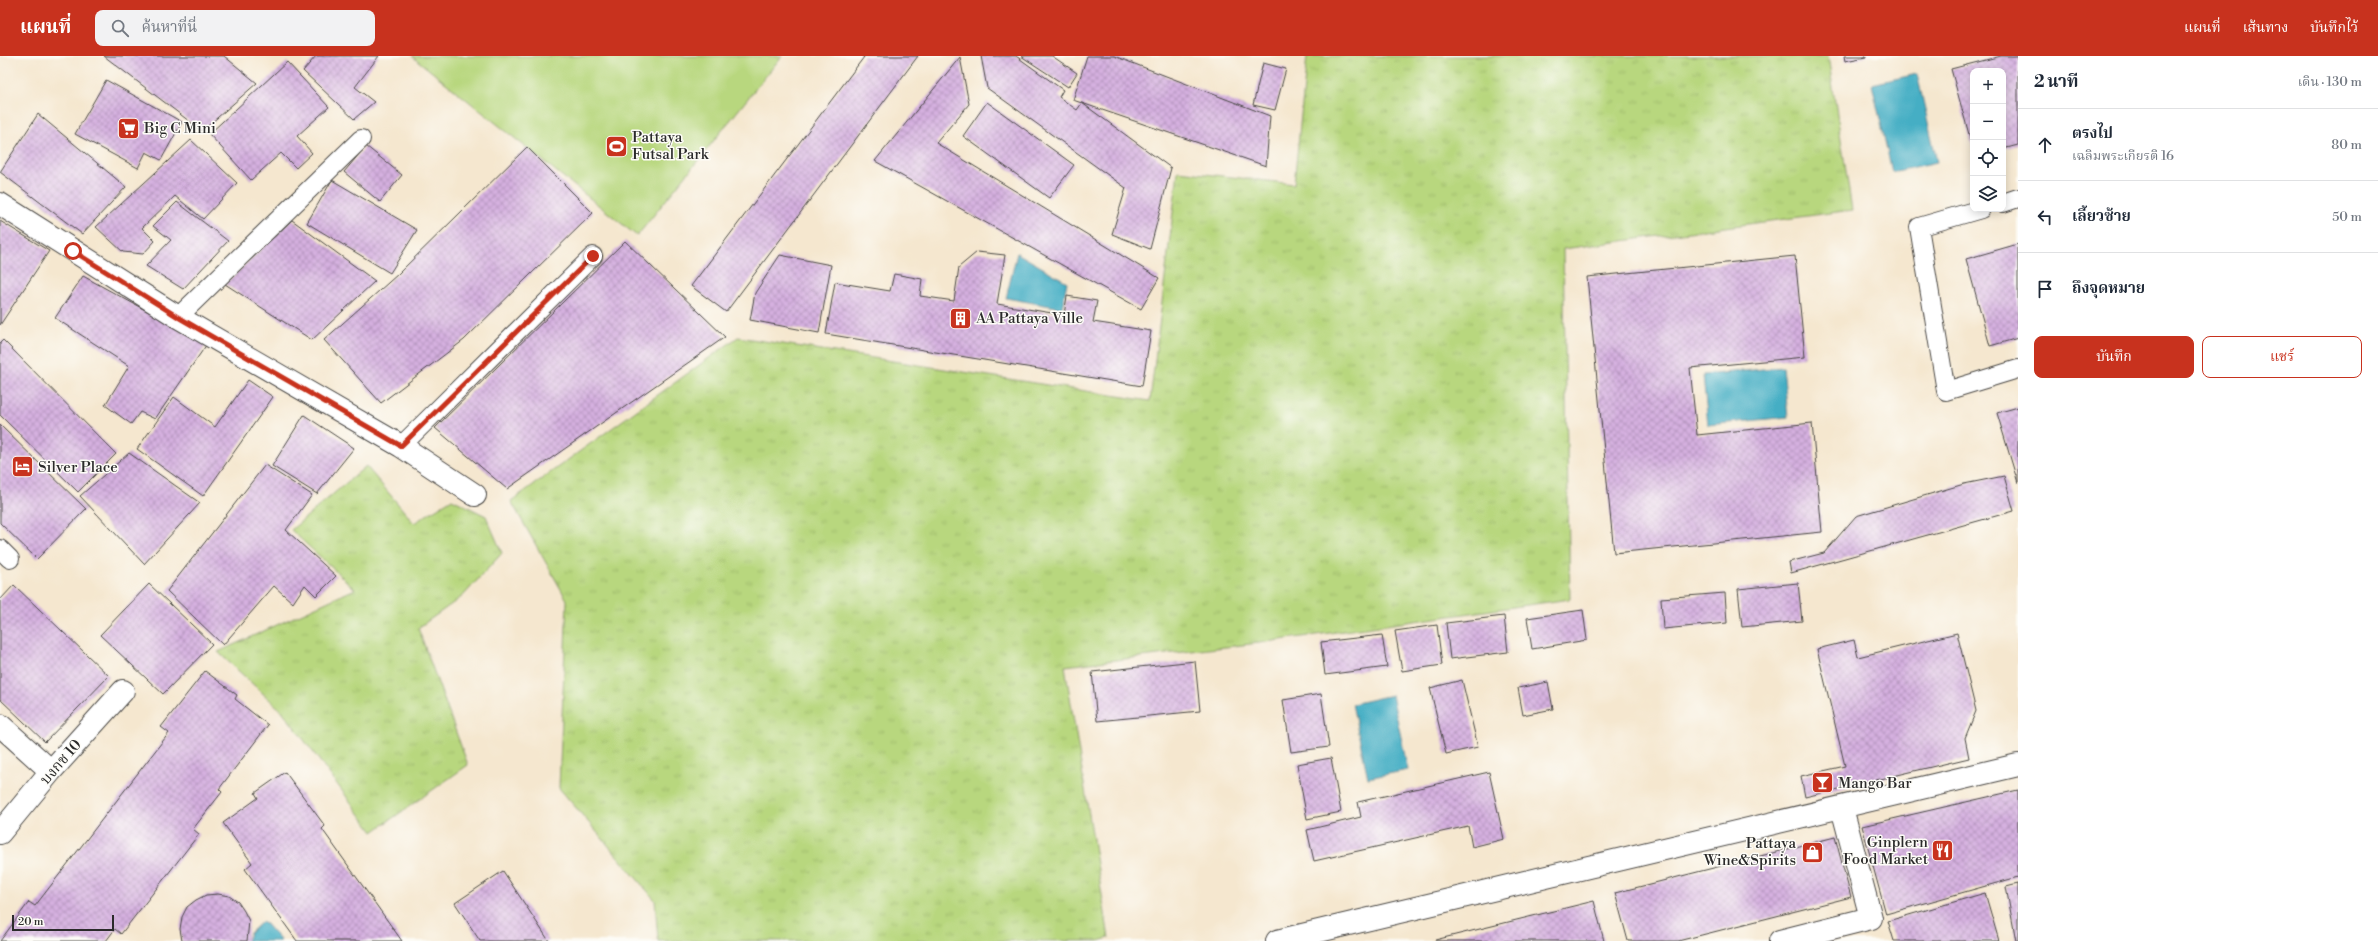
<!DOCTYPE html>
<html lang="th">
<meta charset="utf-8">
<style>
body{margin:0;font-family:"Libre Bodoni","Noto Serif Thai",serif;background:#f2f2f3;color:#1f2937}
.controls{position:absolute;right:12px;top:12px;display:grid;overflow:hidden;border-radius:8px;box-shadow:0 2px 10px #0003}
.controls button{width:36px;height:36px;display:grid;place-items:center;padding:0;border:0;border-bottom:1px solid #e0e1e3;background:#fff;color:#1f2937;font:20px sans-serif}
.scale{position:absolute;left:12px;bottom:10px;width:102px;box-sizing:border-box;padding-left:4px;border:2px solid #2b2b2b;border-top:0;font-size:11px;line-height:14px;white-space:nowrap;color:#2b2b2b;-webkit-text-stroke:3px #fdfcf7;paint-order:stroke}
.stop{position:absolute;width:12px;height:12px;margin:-9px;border:3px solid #c8321e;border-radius:50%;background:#fff}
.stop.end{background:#c8321e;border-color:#fff;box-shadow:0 1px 4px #0008}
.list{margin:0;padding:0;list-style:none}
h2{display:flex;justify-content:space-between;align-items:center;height:52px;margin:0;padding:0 16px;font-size:17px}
h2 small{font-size:13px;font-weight:400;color:#747a83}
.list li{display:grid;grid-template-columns:26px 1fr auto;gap:12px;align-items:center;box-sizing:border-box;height:72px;padding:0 16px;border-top:1px solid #e0e1e3}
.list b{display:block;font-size:15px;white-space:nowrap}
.list p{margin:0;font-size:13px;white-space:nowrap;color:#747a83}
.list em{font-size:13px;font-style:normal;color:#747a83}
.actions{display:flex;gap:8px;padding:12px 16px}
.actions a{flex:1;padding:9px 0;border:1px solid #c8321e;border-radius:8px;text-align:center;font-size:14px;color:#c8321e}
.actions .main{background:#c8321e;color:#fff}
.icon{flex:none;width:22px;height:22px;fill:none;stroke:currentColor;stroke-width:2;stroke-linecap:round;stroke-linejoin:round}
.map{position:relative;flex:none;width:2018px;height:885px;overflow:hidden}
header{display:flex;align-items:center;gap:24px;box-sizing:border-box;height:56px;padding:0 20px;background:#c8321e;color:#fff}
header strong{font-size:19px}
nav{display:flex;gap:22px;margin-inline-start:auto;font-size:14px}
.search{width:280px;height:36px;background:#f2f2f3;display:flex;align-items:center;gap:10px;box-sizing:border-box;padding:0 14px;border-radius:8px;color:#747a83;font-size:15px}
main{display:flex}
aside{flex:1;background:#fff}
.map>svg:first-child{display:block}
.grass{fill:url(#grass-tufts);stroke:#728154}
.garden{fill:#b8d77e;stroke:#728154}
.water{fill:#45aec4;stroke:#386c78}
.building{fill:url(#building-cross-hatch)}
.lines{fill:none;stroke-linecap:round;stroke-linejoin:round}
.service-casing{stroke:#494744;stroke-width:20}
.minor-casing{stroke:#494744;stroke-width:24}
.service{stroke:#fff;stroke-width:18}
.minor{stroke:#fff;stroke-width:22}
.route{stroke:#c8321e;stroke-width:5}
.labels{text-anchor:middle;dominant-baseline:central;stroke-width:3;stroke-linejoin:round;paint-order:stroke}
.poi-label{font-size:15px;fill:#2b2b2b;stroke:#fdfcf7;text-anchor:start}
.street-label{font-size:15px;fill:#2b2b2b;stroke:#fdfcf7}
</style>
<header>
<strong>แผนที่</strong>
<div class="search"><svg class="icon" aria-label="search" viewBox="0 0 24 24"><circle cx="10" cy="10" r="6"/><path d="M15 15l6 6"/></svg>ค้นหาที่นี่</div>
<nav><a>แผนที่</a><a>เส้นทาง</a><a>บันทึกไว้</a></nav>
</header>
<main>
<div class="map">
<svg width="2018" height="885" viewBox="0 0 2018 885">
<defs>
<pattern id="grass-tufts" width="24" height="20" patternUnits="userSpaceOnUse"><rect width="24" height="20" fill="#b8d77e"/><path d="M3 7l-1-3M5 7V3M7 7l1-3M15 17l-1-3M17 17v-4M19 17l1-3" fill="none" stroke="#9eb96d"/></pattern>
<pattern id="building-cross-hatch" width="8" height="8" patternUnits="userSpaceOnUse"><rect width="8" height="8" fill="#d5b0e0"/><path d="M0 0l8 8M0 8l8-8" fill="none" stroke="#ad8fb6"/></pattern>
</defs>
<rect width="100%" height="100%" fill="#fdfcf7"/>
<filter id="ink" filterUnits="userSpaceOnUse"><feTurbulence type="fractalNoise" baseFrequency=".025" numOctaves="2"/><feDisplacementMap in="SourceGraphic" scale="8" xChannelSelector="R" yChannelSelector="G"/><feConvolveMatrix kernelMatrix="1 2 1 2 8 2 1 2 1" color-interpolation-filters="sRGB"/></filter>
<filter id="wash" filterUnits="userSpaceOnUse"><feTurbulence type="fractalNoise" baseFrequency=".012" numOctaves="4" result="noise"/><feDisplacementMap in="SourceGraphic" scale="16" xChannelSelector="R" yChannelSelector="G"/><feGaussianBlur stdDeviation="0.9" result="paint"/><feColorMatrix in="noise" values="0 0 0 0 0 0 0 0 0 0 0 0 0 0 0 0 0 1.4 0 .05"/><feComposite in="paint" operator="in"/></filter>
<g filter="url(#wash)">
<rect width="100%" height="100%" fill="#f5e7cf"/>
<path class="grass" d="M1307,0H1828L1852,154L1563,193L1570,543L1259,587L1065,610L1109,882L1098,885H658L655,844L559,732L567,544L511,445L738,281L1150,345L1178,115L1294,128Z
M366,410L414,467L452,443L486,460L502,497L463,540L418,572L468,709L373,776L283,656L218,596L355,533L291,474Z"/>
<path class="garden" d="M412,0H782L637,180Z"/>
<path class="water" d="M1917,18L1937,106L1892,116L1872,28Z
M1017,197L1067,226L1062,252L1006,242Z
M1783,311L1788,361L1708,369L1703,319Z
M1392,639L1408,714L1368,722L1352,648Z
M263,865L281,885H247L250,877Z"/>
<g id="blocks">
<path class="building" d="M104,0H224L257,27L202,75Z
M316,0H379L355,31L374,46L354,63L303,15Z
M862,0H918L726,256L691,230L864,1Z
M981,0H1016L1063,34L1059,41L1077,54L1082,47L1171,112L1150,193L1112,178L1126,132L987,32Z
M1021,0H1052L1077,17L1068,31Z
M1087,0H1114L1270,60L1266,110L1073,44Z
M1844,0H1866V1L1845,5Z
M2001,0H2018V89L2003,93V15H1973V93L1951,13Z
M960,1L969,48L936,87L1159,222L1141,253L875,105Z
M287,6L329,51L297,80L312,97L296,112L281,97L251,124L209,78Z
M1263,7L1286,13L1275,54L1253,49Z
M106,24L182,66L161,104L146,96L138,112L75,78Z
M987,46L1074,109L1049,142L963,80Z
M38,58L126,131L82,178L0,116Z
M191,84L237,127L203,163L175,140L142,172L155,185L143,198L123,196L96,171Z
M366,90L402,119L380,146L344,116Z
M527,91L593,157L464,284L381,347L324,284L398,218Z
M332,124L417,174L390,217L307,167Z
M177,146L228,185L183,233L146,210L171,184L153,170Z
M292,164L375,225L312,284L225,228Z
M0,165L49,195L0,269Z
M625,185L725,281L507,433L435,372Z
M2018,188V282L1990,290L1966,203Z
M977,196L1005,199L997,248L1064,259L1067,240L1097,245L1093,266L1151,275L1142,330L826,278L835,226L890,235L894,218L922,223L920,240L954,245L959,211Z
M780,199L831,209L819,277L750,264L755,237Z
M1795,200L1805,301L1690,312L1697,379L1812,367L1822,476L1614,497L1587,221Z
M83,220L207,288L155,363L140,356L131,368L105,349L129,310L55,262Z
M3,284L116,398L78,436L0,359V287Z
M248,324L273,341L203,440L137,393L174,341L215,371Z
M2018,351V427L1997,357Z
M304,359L354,392L317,438L272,410Z
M0,369L86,453L37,503L0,467Z
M129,397L200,447L144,508L80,440Z
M265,409L312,439L286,474L336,520L316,540L305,529L293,547L274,530L223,589L167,535Z
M2004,420L2014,455L1791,517L1789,506L1824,497L1856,460L1964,428Z
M1798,527L1802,565L1742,571L1738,533Z
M149,528L212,588L163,638L100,579Z
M14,529L109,620L45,686L0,643V544Z
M1725,537L1727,567L1663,573L1661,542Z
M1583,554L1587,584L1532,593L1527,562Z
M1504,560L1508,596L1450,603L1446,567Z
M1437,569L1442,609L1402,615L1395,575Z
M1957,577L1976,655L1965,682L1969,702L1805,741L1801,720L1845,710L1817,593L1854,584L1858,601Z
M1382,579L1387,611L1325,619L1321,586Z
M1195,605L1200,655L1097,665L1092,616Z
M205,615L237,639L235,643L268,669L219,733L222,736L193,773L199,778L121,878L115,873L106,885H0L29,846L35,850L169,677L161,671Z
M1462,624L1478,691L1446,698L1430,632Z
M1548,626L1553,653L1523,659L1518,632Z
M1321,638L1329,691L1291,696L1283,644Z
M1331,702L1341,756L1307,763L1297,708Z
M285,716L325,770L322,773L402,885H297L245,813L252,807L223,767L258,742L255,737Z
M1489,716L1504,783L1472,791L1468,770L1314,805L1307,774L1361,761L1358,746Z
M2018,734V821L1886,858L1862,770Z
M1835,781L1851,841L1678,885H1628L1615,837Z
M503,815L549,885H480L455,847Z
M2018,828V884L2016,885L2006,831Z
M1985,837L1999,885H1894L1888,865Z
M218,838L229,840L238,846L244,855L249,865L247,885H182L180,873L182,861L187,851L196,844L206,839Z
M1594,845L1604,885H1435V884Z"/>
</g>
</g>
<g filter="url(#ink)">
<use href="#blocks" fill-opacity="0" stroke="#494744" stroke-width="1"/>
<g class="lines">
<defs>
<path id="service" d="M2003,147L2018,142
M1981,153L1919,171L1946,335L2018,313
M178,261L361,83
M401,390L593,200
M0,493L10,503"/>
<path id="minor" d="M0,148L178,261L401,390L475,439
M0,669L51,715
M0,777L51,715L123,635
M1277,885L2018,709
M1780,885L1871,862L1842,752"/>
</defs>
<use href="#service" class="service-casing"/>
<use href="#minor" class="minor-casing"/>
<use href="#service" class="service"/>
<use href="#minor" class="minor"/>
</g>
</g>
<g class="lines" filter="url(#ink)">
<path class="route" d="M73,195L178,261L401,390L593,200"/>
</g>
<defs>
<symbol id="supermarket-square" viewBox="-11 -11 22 22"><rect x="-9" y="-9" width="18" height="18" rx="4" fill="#c8321e" stroke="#fdfcf7"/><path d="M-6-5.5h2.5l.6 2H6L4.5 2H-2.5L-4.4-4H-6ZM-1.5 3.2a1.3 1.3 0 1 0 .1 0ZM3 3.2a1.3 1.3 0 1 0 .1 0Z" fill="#fff"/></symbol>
<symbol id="stadium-square" viewBox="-11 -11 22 22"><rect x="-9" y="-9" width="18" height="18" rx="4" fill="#c8321e" stroke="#fdfcf7"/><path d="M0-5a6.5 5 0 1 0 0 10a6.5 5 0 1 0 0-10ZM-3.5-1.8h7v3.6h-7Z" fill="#fff"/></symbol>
<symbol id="building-square" viewBox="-11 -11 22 22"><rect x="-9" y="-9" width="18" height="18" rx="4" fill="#c8321e" stroke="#fdfcf7"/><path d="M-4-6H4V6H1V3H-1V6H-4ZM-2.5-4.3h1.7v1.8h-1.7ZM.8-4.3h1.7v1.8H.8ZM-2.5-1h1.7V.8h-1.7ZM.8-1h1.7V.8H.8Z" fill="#fff"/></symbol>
<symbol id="hotel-square" viewBox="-11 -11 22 22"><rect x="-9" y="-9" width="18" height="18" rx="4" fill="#c8321e" stroke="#fdfcf7"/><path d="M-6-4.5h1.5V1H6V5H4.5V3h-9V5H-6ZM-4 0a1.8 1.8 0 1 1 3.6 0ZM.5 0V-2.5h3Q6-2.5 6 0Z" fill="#fff"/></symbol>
<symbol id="bar-square" viewBox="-11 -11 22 22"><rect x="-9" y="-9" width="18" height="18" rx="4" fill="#c8321e" stroke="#fdfcf7"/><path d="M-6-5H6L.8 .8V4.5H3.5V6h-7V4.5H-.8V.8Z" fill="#fff"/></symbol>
<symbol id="restaurant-square" viewBox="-11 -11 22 22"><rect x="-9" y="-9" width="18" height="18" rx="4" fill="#c8321e" stroke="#fdfcf7"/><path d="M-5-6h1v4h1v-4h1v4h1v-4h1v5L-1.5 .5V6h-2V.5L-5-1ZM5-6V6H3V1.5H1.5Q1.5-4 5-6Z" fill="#fff"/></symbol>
<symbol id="shop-square" viewBox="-11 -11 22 22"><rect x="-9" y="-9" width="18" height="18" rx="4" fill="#c8321e" stroke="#fdfcf7"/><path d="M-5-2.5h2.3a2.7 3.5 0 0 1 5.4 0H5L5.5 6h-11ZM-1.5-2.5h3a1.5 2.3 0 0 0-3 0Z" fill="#fff"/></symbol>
</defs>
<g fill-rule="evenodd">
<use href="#supermarket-square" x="116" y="60" width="25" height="25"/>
<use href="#stadium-square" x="604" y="78" width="25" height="25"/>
<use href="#building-square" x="948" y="250" width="25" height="25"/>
<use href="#hotel-square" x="10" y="398" width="25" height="25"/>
<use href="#bar-square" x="1810" y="714" width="25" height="25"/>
<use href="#restaurant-square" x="1930" y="782" width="25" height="25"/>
<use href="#shop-square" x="1800" y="784" width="25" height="25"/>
</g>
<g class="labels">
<g class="poi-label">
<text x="144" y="72">Big C Mini</text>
<text x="632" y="81">Pattaya<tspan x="632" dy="17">Futsal Park</tspan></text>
<text x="976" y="262">AA Pattaya Ville</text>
<text x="38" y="411">Silver Place</text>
<text x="1838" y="727">Mango Bar</text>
<text x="1928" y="786" text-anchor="end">Ginplern<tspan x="1928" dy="17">Food Market</tspan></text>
<text x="1796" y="787" text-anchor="end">Pattaya<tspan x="1796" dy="17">Wine&amp;Spirits</tspan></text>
</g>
<g class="street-label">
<text transform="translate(61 706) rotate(-49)">บงกช 10</text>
</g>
</g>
</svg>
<div class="controls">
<button>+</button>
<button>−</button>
<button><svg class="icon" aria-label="locate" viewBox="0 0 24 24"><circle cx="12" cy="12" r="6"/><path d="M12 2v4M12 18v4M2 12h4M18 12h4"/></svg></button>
<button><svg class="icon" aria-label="layers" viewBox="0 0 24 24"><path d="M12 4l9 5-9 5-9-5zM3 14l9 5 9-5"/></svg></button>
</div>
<div class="scale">20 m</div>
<div class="stop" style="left:73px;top:195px"></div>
<div class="stop end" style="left:593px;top:200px"></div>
</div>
<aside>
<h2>2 นาที<small>เดิน · 130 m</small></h2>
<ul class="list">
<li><svg class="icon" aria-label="ahead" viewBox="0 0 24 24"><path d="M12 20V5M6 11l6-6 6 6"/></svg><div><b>ตรงไป</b><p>เฉลิมพระเกียรติ 16</p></div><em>80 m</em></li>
<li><svg class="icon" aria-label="left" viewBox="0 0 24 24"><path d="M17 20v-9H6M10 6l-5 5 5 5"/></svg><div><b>เลี้ยวซ้าย</b></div><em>50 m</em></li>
<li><svg class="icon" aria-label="arrive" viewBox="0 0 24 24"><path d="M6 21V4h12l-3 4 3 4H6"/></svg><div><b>ถึงจุดหมาย</b></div></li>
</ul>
<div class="actions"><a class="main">บันทึก</a><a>แชร์</a></div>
</aside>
</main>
